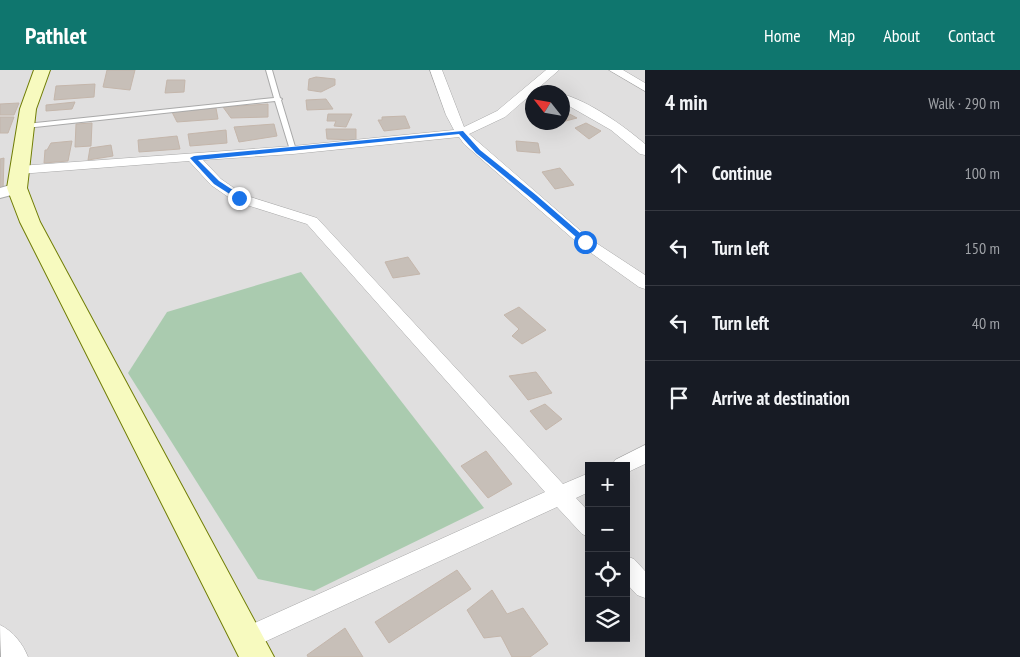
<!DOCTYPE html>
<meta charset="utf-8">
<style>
body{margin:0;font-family:"PT Sans Narrow",sans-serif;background:#242831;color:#f1f3f6}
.controls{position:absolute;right:15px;bottom:15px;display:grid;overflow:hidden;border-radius:0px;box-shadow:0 5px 20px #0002}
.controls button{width:45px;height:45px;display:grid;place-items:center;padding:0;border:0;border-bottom:1px solid #363941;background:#171b24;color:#f1f3f6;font:25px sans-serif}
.compass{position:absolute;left:525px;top:15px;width:45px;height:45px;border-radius:50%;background:#171b24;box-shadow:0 5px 20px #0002;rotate:301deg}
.stop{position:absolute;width:15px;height:15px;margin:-11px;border:4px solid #1a73e8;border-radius:50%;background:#fff}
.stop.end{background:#1a73e8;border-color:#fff;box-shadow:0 1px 5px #0008}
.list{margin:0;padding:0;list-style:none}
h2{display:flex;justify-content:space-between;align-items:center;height:65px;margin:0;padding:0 20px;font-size:21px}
h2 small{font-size:16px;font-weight:400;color:#9ea1a6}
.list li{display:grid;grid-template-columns:32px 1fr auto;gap:15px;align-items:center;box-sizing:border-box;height:75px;padding:0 20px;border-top:1px solid #363941}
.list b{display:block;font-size:19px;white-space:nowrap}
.list em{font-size:16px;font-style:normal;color:#9ea1a6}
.icon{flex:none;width:28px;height:28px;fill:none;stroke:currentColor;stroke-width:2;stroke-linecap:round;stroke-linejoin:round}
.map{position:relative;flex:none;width:645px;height:587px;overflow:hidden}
header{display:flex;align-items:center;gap:30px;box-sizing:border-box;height:70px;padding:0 25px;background:#0f766e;color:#fff}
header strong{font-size:24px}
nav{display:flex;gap:28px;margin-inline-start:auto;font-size:18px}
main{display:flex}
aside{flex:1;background:#171b24}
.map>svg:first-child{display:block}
.residential{fill:#e0dfdf;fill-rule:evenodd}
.cemetery{fill:#aacbaf}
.building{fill:#c7bfb8;stroke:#c4b6ab}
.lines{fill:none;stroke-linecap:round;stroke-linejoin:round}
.service-casing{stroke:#a9a9a9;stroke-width:2}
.minor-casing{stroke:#a9a9a9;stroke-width:1}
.tertiary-casing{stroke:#a9a9a9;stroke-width:2}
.secondary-casing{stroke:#707d05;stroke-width:2}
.service{fill:#fff;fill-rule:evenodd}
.minor{fill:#fff;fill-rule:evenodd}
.tertiary{fill:#fff;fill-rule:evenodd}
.secondary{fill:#f7fabf;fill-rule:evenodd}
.route{fill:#1a73e8}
</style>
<header>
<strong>Pathlet</strong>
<nav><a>Home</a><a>Map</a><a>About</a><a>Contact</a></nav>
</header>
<main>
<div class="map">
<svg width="645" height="587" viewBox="0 0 645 587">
<rect width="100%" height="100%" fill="#f2efe9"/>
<path class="residential" d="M0,0H645V587H0ZM532,22H562V52H532ZM589,396H626V568H589Z"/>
<path class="cemetery" d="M301,202L484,438L314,521L258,509L128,303L167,242Z"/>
<path class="building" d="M107,0H135L130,20L103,17Z
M316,7L335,9V15L321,22L308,20L309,9Z
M167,10H185L184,22L165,23Z
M95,14L94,27L54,30L56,16Z
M326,29L333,39L307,40L306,30Z
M75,32L72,39L46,41V35Z
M19,33L14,45H0V34Z
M268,34V47L231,48L223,37Z
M216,38L218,49L177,52L172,42Z
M562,40L577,48L562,52Z
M328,44H352L346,57L334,56L336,51H327Z
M405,46L410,58L384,61L378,50H382V47Z
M0,47H14L8,63H0Z
M92,53L91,76L75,77L76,54Z
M586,53L601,61L589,69L575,58Z
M274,54L277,66L239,72L234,57Z
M326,59H356V70L327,69Z
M226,60L227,73L190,76L188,64Z
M177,66L180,79L139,82L138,70Z
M72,71L68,91L44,93L45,80H47L51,73Z
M516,71L538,73L540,83L517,81Z
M111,75L113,86L88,90L90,78Z
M4,88L3,121H0V89Z
M560,98L574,115L555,119L542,102Z
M408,187L420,204L393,208L385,192Z
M519,237L546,260L522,274L512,266L519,259L504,245Z
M536,302L552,323L528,330L509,306Z
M545,334L562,349L546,360L530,341Z
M486,381L512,414L488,428L461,396Z
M457,500L471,519L389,573L375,552Z
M492,520L507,544L523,538L548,574L530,587H512L501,566L484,568L467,540Z
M345,558L363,587H308L307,585Z"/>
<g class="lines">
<defs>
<path id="service" d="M266,0H272L280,28L282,29L281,30L296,80L295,81L290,80L275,31L26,58L23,56L26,54L274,28Z"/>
<path id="minor" d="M430,0H442L464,57L497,41L546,0H559L505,47L469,64L590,169L645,205V219L639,217L580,175L464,74L459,67L293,84L203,90L221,109L244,125L317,148L563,414L589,403V422L576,428L589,442V467L582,464L557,437L247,580L239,576L235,568L239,560L545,422L307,154L234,131L211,115L189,91L19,104L12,100L19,96L293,76L454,60L446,45Z
M609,0H623L645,13V21Z
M562,24C589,31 624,56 645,74V85L640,84L611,60L562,32Z
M645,375V394L626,403V396H612L615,390Z
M626,486L634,489L645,501V528L637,525L626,513Z
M0,555C13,561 23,574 28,587H1Z"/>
<path id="tertiary" d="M17,113L23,114L25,118L23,122L0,128V118Z"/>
<path id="secondary" d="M34,0H50L36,39L27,118L40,152L274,587H239L20,152L7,118L20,39Z"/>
</defs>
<use href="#service" class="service-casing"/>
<use href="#minor" class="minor-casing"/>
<use href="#tertiary" class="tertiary-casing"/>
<use href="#secondary" class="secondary-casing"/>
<use href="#service" class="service"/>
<use href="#minor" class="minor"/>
<use href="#tertiary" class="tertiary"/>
<use href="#secondary" class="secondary"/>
</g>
<path class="route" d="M463,61L480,80L536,125L588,170V173H583L531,128L476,83L459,64L198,90L219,111L242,126L243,128L239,130L214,114L190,88L194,86Z"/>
</svg>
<div class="controls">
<button>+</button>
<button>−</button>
<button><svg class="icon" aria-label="locate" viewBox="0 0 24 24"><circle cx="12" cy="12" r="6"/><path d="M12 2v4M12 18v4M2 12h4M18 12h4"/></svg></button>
<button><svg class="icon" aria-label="layers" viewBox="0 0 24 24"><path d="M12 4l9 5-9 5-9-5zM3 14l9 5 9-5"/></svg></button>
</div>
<svg class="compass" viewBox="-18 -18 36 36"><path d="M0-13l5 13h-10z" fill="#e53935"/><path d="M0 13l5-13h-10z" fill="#9ea1a6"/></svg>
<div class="stop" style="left:585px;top:172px"></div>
<div class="stop end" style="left:239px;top:128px"></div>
</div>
<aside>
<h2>4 min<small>Walk · 290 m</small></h2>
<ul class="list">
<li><svg class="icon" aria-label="ahead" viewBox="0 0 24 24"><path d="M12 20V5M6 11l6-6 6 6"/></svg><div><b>Continue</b></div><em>100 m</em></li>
<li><svg class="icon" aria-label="left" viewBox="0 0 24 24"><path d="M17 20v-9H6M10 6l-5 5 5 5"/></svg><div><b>Turn left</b></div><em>150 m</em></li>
<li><svg class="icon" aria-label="left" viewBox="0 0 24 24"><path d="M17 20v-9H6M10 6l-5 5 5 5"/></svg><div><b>Turn left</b></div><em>40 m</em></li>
<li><svg class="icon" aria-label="arrive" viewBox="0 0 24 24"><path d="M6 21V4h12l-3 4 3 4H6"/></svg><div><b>Arrive at destination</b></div></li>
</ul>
</aside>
</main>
